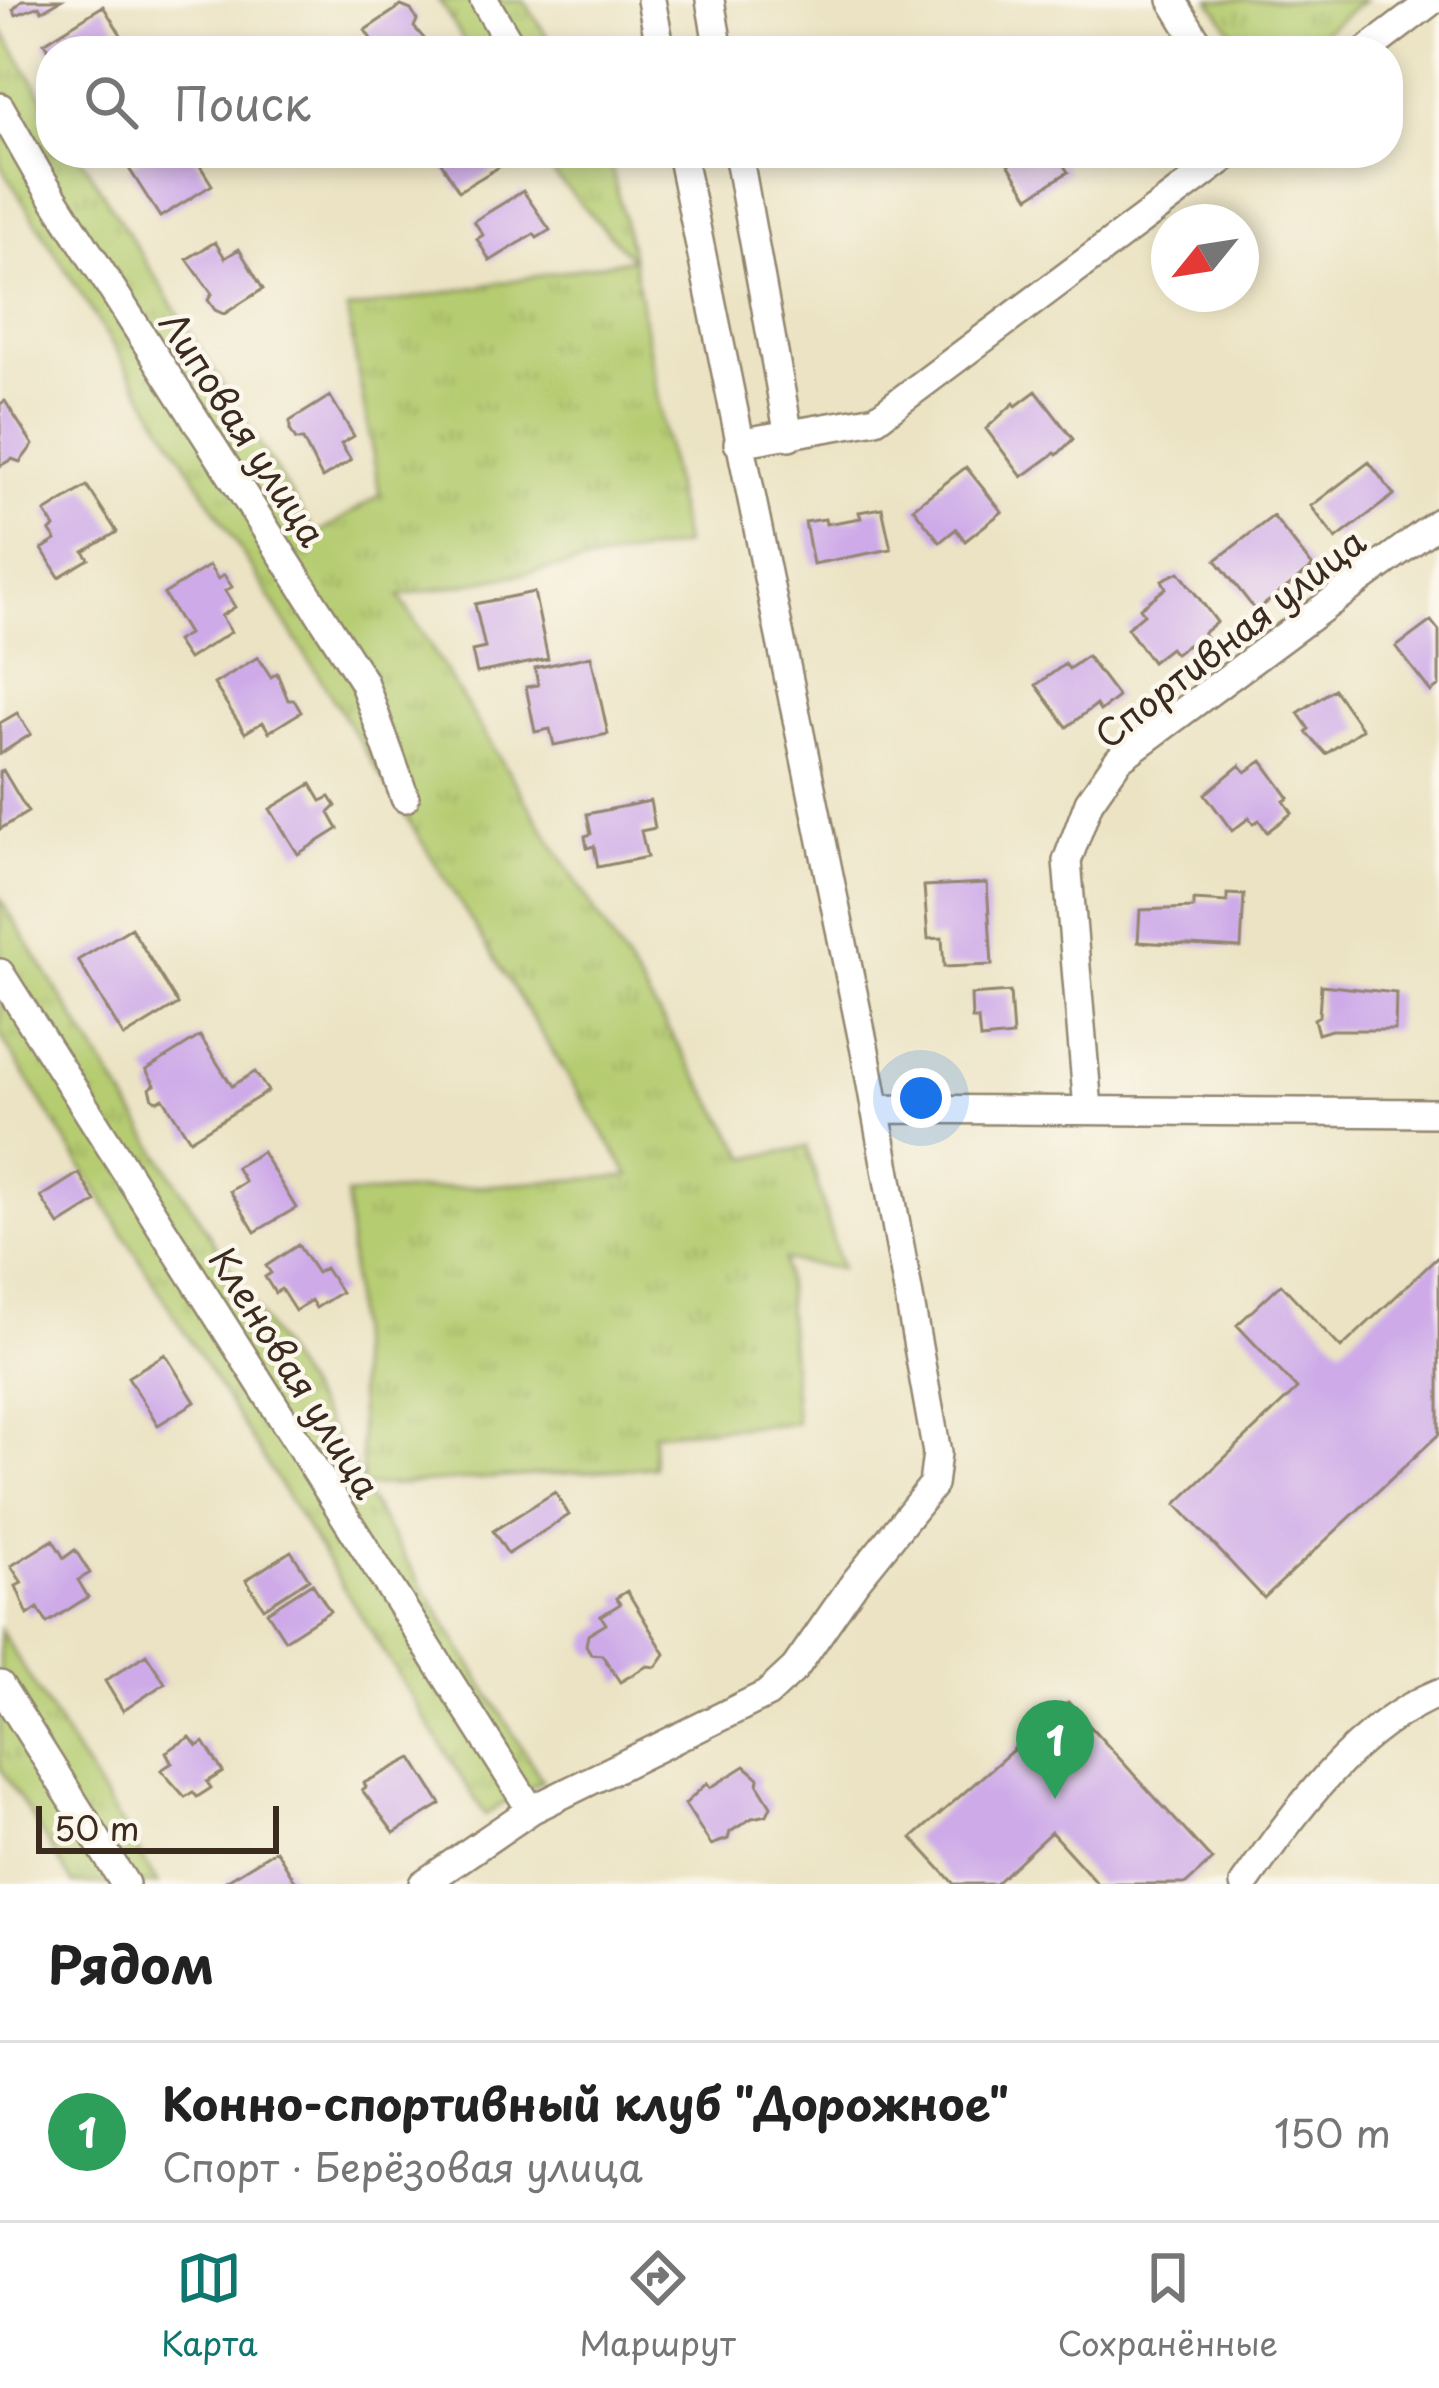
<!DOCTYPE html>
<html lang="ru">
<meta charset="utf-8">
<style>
body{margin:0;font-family:"Playpen Sans",sans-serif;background:#f6f6f6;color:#222}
.compass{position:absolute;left:1151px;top:204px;width:108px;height:108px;border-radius:50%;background:#fff;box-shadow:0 6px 18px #0003;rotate:240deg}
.scale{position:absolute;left:36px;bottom:30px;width:243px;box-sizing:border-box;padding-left:12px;border:6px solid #3b2a1e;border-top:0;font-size:33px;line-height:42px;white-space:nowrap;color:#3b2a1e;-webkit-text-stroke:9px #fbf7ec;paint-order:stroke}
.you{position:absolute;left:921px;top:1098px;width:42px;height:42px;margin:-30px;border:9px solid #fff;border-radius:50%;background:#1a73e8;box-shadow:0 0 0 18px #1a73e833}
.badge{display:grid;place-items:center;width:78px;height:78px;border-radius:50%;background:#0f766e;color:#fff;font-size:39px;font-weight:700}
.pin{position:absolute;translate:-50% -99px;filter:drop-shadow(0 3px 6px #0008)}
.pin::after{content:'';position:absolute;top:63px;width:42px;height:36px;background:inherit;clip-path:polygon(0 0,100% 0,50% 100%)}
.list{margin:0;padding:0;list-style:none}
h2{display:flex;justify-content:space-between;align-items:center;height:156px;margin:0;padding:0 48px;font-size:51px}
h2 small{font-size:39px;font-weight:400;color:#767676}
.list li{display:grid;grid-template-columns:78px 1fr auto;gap:36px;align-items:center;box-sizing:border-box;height:180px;padding:0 48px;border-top:3px solid #e0e0e0}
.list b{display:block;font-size:45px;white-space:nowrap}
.list p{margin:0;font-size:39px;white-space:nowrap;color:#767676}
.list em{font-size:39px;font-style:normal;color:#767676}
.icon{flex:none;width:66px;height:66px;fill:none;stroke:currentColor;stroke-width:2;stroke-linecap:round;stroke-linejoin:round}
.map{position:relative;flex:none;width:1439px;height:1884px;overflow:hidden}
.search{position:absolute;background:#fff;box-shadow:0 6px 18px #0003;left:36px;right:36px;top:36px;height:132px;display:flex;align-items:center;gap:30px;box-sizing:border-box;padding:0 42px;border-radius:48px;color:#767676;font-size:45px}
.sheet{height:336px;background:#fff}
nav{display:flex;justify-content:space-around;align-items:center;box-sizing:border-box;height:168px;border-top:3px solid #e0e0e0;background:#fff;font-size:33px;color:#767676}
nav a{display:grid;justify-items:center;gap:6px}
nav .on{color:#0f766e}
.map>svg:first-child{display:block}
.grass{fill:url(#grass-tufts);stroke:#787b48;stroke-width:3}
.building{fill:#ceaae8}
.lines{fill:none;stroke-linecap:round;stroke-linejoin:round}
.minor-casing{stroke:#938670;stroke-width:32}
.minor{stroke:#fff;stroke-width:27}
.labels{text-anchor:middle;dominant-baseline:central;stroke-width:9;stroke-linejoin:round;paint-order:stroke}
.street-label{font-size:36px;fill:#3b2a1e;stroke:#fbf7ec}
</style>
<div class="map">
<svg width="1439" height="1884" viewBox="0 0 1439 1884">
<defs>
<pattern id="grass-tufts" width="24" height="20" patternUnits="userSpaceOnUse" patternTransform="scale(3)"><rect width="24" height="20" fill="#b5cc71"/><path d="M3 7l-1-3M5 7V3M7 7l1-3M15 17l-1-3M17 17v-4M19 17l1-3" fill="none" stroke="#9daf61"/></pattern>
</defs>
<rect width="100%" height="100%" fill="#fbf7ec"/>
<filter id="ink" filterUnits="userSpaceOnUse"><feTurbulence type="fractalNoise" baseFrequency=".00833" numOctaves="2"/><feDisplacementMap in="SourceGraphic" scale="24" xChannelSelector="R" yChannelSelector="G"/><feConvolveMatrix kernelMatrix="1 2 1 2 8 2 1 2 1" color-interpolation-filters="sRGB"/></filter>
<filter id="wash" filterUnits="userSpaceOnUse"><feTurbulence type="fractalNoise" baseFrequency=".004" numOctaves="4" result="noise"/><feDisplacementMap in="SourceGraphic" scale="48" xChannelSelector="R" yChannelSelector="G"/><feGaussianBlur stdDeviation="2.7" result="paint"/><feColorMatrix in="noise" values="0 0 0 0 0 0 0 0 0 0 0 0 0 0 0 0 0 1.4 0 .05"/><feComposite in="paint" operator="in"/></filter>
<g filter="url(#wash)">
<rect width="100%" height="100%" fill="#ebe3c3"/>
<path class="grass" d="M439,0H524L556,51H470Z
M1210,0H1365L1298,51H1246Z
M0,27L51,110V153H78L316,535L380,495L347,310L632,259L534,153H608L633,259L684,545L399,596L748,1158L807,1147L841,1269L784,1260L796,1423L653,1433L654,1467L361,1487L542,1780L485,1815L0,1035V898L363,1482L347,1195L630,1176L0,164Z
M0,1630L158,1884H73L0,1767Z"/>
<g id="blocks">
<path class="building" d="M22,0H61L42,11L39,6L16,15L13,10Z
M103,6L131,51H49L44,43Z
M401,6L411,10L417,20L414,27L435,51H379L365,30Z
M150,153H192L212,185L160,217L128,167Z
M435,153H491L499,167L459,191Z
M1001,153H1056L1068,172L1029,197Z
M523,191L550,230L537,238L534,234L490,261L477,239L483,235L474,221Z
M215,242L225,258L239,249L263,289L224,314L215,310L208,300L212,294L187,259Z
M1036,391L1073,439L1057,455L1055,453L1022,477L986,429L1014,403L1016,406Z
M330,396L354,436L341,444L351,460L322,478L303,440H296L290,430V421Z
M5,401L33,445L20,462L12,459L0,466V404Z
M1369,462L1394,495L1336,539L1311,506Z
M966,467L1002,512L965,541L956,529L940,542L913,508Z
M87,486L117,532L84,552L89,559L59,577L42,549L56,540L50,531L55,527L45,512Z
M882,508L891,549L813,564L805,522L825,519L826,524L861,518L859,512Z
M1273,516L1313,567L1256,611L1216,560Z
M209,566L218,579L224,575L232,587L225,591L235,607L221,616L231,632L188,659L176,641L188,634L164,594Z
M1179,572L1217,622L1203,633L1209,641L1195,652L1189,644L1175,654L1170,648L1152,662L1127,628L1144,614L1140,608L1166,588L1162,580Z
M534,592L548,659L477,673L472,651L485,648L475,604Z
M1431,621L1439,631V686L1431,692L1396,647Z
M591,656L608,734L554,745L550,729L535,732L526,687L538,685L535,668Z
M1087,656L1118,697L1100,711L1096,705L1067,727L1036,685L1065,664L1069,669Z
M258,657L271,677L277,673L288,700H294L301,712L269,732L263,722L245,733L214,684Z
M1334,689L1362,729L1326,754L1306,732L1309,729L1298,713Z
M17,713L31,734L0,754V723Z
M1262,761L1289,798L1284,801L1292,813L1267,832L1259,820L1253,824L1249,818L1232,831L1205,794L1240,765L1246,772Z
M3,770L28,812L0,829V772Z
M311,784L321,801L330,797L336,806L329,813L338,829L298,854L270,809Z
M650,801L655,828L641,831L647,857L598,867L594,846L587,848L585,836L591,834L587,814Z
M987,883L992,965L944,967L942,938L928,939L924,886Z
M1227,894L1244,895L1241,948L1138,942L1140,910L1193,908V900L1227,902Z
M131,928L178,1004L124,1037L78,960Z
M1321,985L1396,993L1395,1030H1331L1318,1034L1314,1019L1319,1016Z
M1010,992L1013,1036L980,1039L978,1019H972L971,995Z
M200,1036L232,1086L255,1072L268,1091L190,1140L163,1098L158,1101L153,1099L150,1088L155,1085L146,1070Z
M262,1152L296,1208L255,1232L230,1191L245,1182L236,1167Z
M79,1173L96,1202L59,1225L41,1197Z
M298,1245L317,1273L325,1268L341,1292L316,1308L311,1300L295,1311L281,1289L275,1293L265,1277L271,1273L266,1266Z
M1439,1256V1434L1264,1598L1176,1504L1297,1389L1237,1325L1281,1284L1341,1348Z
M165,1354L195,1402L158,1425L128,1377Z
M555,1492L569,1515L508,1554L493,1531Z
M53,1540L64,1558L75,1550L90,1573L78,1580L88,1597L47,1623L38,1608L28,1615L16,1586L22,1583L11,1566Z
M291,1551L309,1579L264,1608L246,1580Z
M312,1583L330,1611L285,1640L267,1612Z
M627,1591L665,1654L656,1667L647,1666L620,1682L602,1655L591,1654L586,1645L588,1635L606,1624L601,1616L620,1604L616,1598Z
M146,1654L165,1683L123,1711L105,1681Z
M1068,1702L1212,1860L1186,1884H1098L1051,1832L995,1884H954L912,1838Z
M190,1737L197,1746L204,1742L223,1772L207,1782L211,1788L197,1797L193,1792L185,1797L161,1770L172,1763L166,1752Z
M412,1758L441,1804L394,1833L362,1790L366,1787L364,1783Z
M745,1766L759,1778L758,1785L771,1806L767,1815L752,1818L730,1832L728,1839L711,1845L685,1804L707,1783L710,1788Z
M276,1850L297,1884H221Z"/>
</g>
</g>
<g filter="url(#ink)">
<use href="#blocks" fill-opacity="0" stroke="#938670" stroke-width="3"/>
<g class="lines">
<defs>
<path id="minor" d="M484,0L514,51
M651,0L661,51
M710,0L719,51
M1172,0L1203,51
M1366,51L1433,0
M0,107L37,172L363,681L405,798
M738,153L789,436
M738,443L876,419L1231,153
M0,973L531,1810
M875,1109L1439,1113
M1088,1109L1067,861L1089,802L1119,759L1439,522
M0,1685L125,1884
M423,1884L531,1810L767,1694L795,1668L855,1582L933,1485L937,1453L865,1051L681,153
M1244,1884C1295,1812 1353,1728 1439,1693"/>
</defs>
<use href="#minor" class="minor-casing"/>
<use href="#minor" class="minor"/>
</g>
</g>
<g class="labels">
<g class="street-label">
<text transform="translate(244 428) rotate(57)">Липовая улица</text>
<text transform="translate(1229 637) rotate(-38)">Спортивная улица</text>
<text transform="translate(296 1372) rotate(58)">Кленовая улица</text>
</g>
</g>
</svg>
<svg class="compass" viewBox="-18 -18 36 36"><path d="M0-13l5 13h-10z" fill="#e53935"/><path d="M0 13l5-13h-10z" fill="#767676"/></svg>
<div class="scale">50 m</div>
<div class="you"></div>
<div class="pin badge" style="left:1055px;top:1799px;background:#2e9e5b">1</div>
<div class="search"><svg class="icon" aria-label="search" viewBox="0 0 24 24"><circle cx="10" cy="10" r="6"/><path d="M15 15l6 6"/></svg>Поиск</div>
</div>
<section class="sheet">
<h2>Рядом<small></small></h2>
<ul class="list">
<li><span class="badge" style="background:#2e9e5b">1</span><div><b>Конно-спортивный клуб &quot;Дорожное&quot;</b><p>Спорт · Берёзовая улица</p></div><em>150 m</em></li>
</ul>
</section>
<nav>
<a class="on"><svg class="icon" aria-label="map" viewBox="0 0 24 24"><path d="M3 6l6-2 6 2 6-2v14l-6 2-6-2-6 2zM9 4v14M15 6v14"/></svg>Карта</a>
<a><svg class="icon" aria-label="directions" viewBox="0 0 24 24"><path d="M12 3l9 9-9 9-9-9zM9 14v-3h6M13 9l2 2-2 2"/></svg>Маршрут</a>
<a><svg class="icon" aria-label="saved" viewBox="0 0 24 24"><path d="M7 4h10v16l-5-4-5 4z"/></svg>Сохранённые</a>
</nav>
